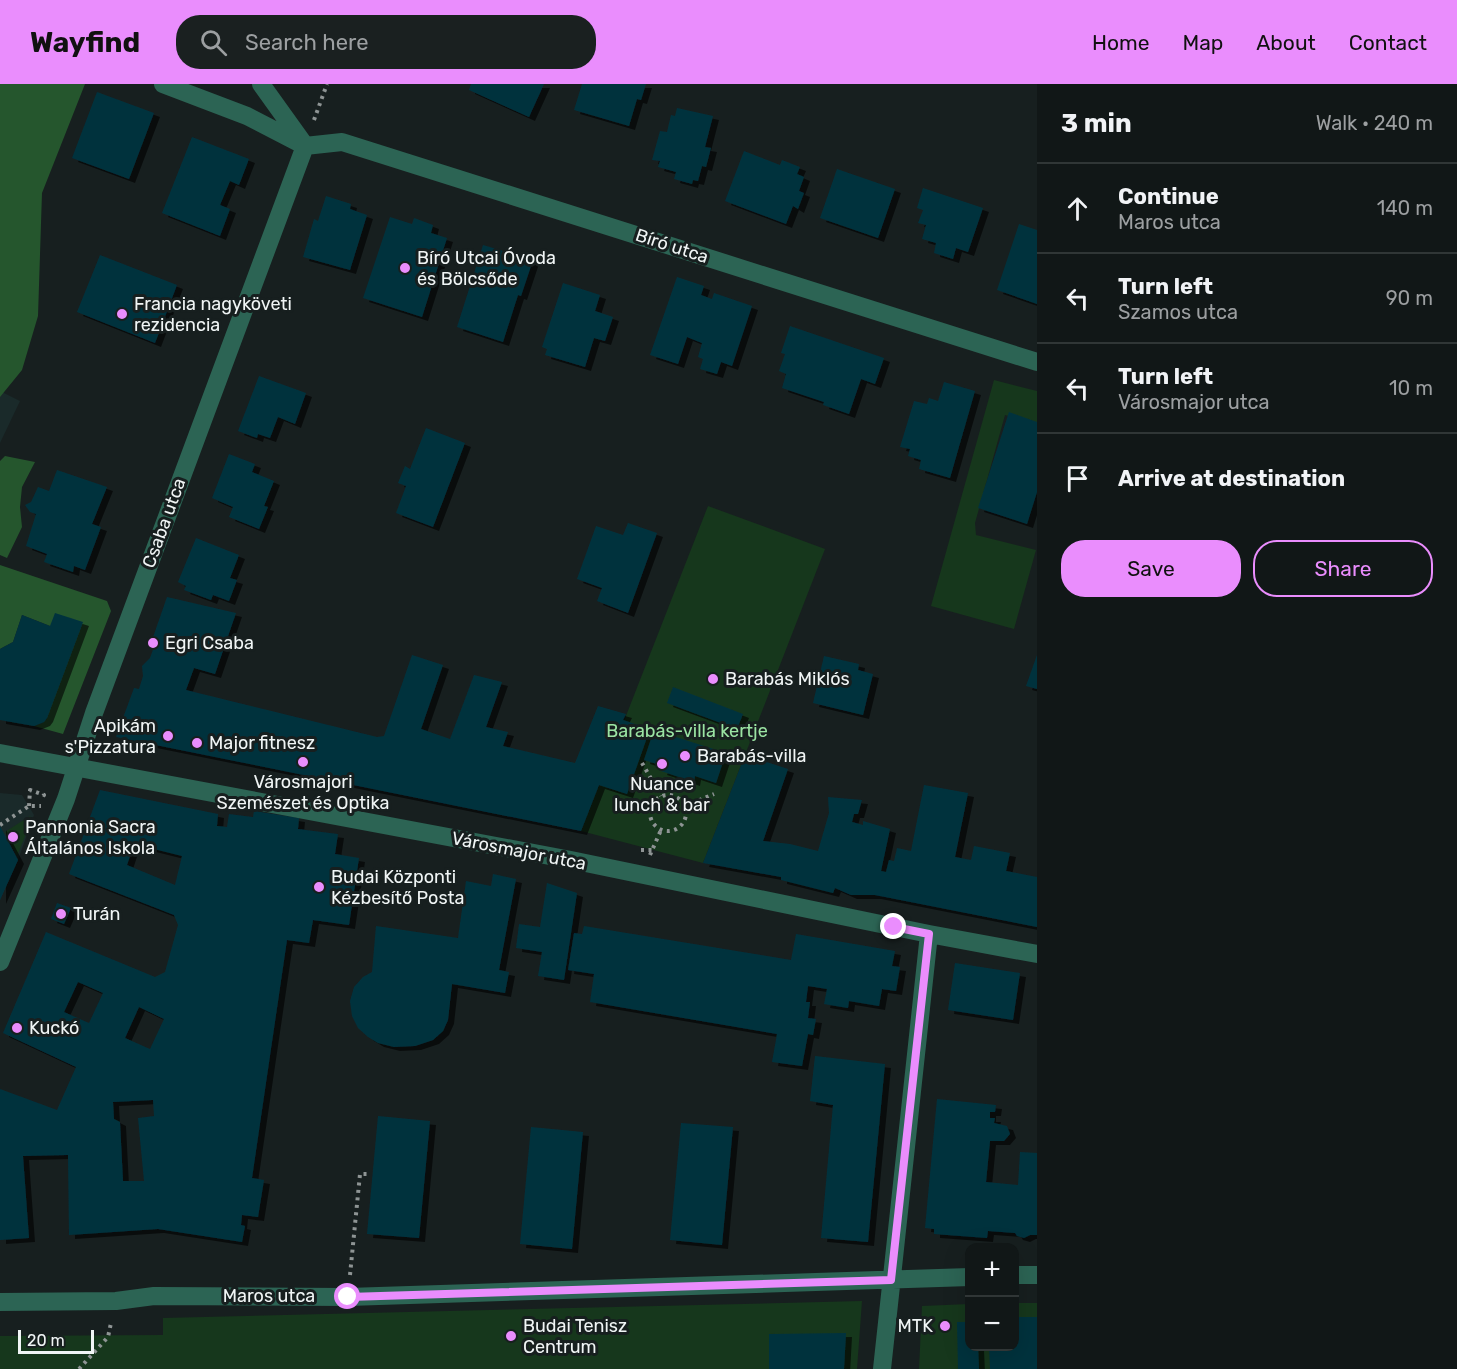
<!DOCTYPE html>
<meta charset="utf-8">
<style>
body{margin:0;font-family:Rubik,sans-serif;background:#1a2020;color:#f1f3f6}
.controls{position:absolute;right:18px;bottom:18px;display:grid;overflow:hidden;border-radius:12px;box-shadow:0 6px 24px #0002}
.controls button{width:54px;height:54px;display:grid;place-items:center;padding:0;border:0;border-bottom:2px solid #303636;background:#111717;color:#f1f3f6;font:30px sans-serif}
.scale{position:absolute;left:18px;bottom:15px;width:76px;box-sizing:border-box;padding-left:6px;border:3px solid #f0f5f5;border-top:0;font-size:16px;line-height:21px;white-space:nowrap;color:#f0f5f5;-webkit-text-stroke:4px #171f1f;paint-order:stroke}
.stop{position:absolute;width:18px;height:18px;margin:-14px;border:4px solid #ea8dfd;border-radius:50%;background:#fff}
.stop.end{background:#ea8dfd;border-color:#fff;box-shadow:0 2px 6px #0008}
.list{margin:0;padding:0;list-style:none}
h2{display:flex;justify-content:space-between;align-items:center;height:78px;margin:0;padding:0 24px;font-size:26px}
h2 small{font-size:20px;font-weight:400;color:#9c9fa1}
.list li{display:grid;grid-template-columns:39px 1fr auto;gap:18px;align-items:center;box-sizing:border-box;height:90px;padding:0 24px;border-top:2px solid #303636}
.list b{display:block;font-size:22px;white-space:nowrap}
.list p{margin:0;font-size:20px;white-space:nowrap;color:#9c9fa1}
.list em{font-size:20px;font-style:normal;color:#9c9fa1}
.actions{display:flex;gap:12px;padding:18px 24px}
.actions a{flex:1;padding:14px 0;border:2px solid #ea8dfd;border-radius:24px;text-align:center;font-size:21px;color:#ea8dfd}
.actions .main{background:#ea8dfd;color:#111}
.icon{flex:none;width:33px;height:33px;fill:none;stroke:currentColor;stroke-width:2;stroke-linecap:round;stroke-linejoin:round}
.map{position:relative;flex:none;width:1037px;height:1285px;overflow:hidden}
header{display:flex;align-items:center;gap:36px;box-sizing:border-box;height:84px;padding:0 30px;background:#ea8dfd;color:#111}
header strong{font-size:28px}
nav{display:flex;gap:33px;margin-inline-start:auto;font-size:21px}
.search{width:420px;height:54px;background:#1a2020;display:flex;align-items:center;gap:15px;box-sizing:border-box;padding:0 21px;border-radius:24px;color:#9c9fa1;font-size:22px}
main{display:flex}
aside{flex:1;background:#111717}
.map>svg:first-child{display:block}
.built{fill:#1a2a2a}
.green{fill:#16371c}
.forest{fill:#25562d}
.building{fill:#05323e;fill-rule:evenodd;filter:url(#shadow)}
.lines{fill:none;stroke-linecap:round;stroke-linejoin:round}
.path{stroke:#8e9494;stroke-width:4;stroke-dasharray:3 4.5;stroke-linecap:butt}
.minor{stroke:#2c6454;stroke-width:18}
.route{stroke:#ea8dfd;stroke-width:8}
.poi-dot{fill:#ea8dfd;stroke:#171f1f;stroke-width:2}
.labels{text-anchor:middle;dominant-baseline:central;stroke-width:6;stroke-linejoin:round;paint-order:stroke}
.street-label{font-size:18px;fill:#f0f5f5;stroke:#171f1f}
.poi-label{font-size:18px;fill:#f0f5f5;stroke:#171f1f;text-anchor:start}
.park-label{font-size:18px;fill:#9be4a3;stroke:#171f1f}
</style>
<header>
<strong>Wayfind</strong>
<div class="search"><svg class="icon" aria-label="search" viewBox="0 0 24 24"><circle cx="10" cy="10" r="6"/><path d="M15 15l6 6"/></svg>Search here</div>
<nav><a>Home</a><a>Map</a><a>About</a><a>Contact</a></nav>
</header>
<main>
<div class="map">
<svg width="1037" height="1285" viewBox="0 0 1037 1285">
<defs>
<filter id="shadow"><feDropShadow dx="6" dy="4" stdDeviation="0" flood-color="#0009"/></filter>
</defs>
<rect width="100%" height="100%" fill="#171f1f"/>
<path class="built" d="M0,307L20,317L0,359Z
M0,709L22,711L34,731L18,776L0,816Z"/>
<path class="green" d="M994,296L1037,307V340L1005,331L975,439L976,451L1036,466L1014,545L931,522Z
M708,422L825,465L703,779L581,747Z
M30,732L32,735L17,772L5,748Z
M862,1217L857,1285H0V1252L163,1251V1234Z
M1015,1219H1037V1285H919L922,1222L969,1220L970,1262H1014Z"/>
<path class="forest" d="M0,0H85L42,109L38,232L22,286L0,313Z
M5,372L35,378L22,403L20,423L22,443L7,474L0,471V377Z
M0,481L107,517L111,527L63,650L34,642L44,638L47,634L50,542L22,531L13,558L0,565Z"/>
<path class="building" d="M471,0H544L529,33L469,6Z
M582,0H646L641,16L637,15L629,42L574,26Z
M97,8L154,29L129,95L72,74Z
M677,24L713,32L705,63L711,64L706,83L702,82L698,97L693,96L692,100L674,95L676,88L658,83L660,77L652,76L660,47L667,48L671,31L675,32Z
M192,53L249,75L239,101L230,97L220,121L230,125L220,152L162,129Z
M744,67L780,81L782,76L800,83L797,90L804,93L799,107L804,109L798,125L793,122L786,140L725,117Z
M837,85L895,105L878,154L820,134Z
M923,104L983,124L968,168L956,164L953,175L934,169L936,159L922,155L926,141L918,139L923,126L917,124Z
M326,112L351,120L350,125L367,131L350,186L303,173L314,135L318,137Z
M390,133L412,140L414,134L433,141L431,149L447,154L422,233L363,214Z
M1019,140L1037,146V220L997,206Z
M483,161L533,176L521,212L518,211L503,258L457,243Z
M100,171L177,201L155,259L77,228Z
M677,193L704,202L701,211L712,215L714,209L752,222L732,282L721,278L717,290L700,285L703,275L698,273L702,259L687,253L678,280L650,271Z
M563,199L600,211L595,227L613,233L605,257L594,254L585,283L545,271L547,265L542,263Z
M790,242L884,274L875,300L861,295L849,330L823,321L824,318L782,304L786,290L779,287L785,270L781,269Z
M259,292L306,309L295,340L278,333L270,354L258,350L257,354L238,347Z
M944,298L975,307L950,394L919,385L921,376L908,372L910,365L900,363L914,317L927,320L929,314L938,317Z
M1009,328L1037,338V408L1027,440L978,424Z
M426,344L465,359L433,443L396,429L406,402L398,399L405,382L410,385Z
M229,370L255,380L252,388L274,397L264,422L268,423L259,445L229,433L233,423L212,414Z
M57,386L107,403L92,440L101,443L85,486L74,482L73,488L44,478L47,470L26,462L36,430L30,428L25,421L31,418L38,403L49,407Z
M628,439L657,449L628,529L597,517L602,504L577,495L596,442L623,451Z
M196,454L239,471L230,494L237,496L229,517L213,511L211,516L184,506L186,502L178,498Z
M167,513L236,529L215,590L194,584L186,606L377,653L384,652L412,571L443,581L421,645L450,655L474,591L502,598L486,643L508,648L503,662L575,679L598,622L626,630L623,636L650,645L627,710L599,701L581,747L116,653L134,604L139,605L143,592L142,582L150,574L155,560L151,559Z
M55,529L83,538L47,634L44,638L34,642L0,636V565L13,558L22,531L50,542Z
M1037,571V605L1026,602Z
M824,572L859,580L858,586L873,590L863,631L813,619Z
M673,603L743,630L737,645L667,619Z
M654,646L726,669L716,699L695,692L694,698L661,687L663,682L644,676Z
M745,671L788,685L763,757L790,760L818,767L829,729L828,713L862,716L858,730H854L852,738L863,741V737L890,745L881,787L886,788L889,776L894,777L897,764L911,767L924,701L968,709L955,773L971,776L974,762L1010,769L1006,787L1037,793V843L875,811H851L835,804L833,809L781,796V793L703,779Z
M100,706L218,730L217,742L227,743L229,730L253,733L254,727L299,734L298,745L338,750L335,770L359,774L349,841L313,836L309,859L287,856L252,1094L264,1096L258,1133L242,1131L241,1141L245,1142L242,1158L158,1145L69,1151L68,1071L23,1072L29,1154L0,1156V1005L57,1026L76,983L3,949L46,848L155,893L165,888L178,841L174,831L69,790ZM134,760L182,772L175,801L127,781ZM78,898L103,909L89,939L64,928ZM139,923L164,935L150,965L125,954ZM153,1016L154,1032L138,1034L144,1097H123L120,1038L114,1035L113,1018Z
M0,742L18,776L0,816Z
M493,790L516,795L499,886L509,888L505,909L452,900L448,936L443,947L433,956L415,962L394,963L378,959L368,953L358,944L352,932L350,917L354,903L363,893L372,888L376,842L458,854L466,797L491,802Z
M547,799L577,809L564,896L538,892L542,868L516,864L519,840L540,843Z
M57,819L71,824L64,840L51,835Z
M584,842L791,876L796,850L895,867L892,882L900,883L896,907L882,905L879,922L849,917L848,924L824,920L827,905L808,902L806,918H810L808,934L816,935L813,951L808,950L802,982L772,978L777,950L590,918L594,890L568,886L574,849L582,850Z
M955,879L1020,889L1013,936L948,926Z
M815,972L885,980L868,1158L821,1154L833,1021L810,1017Z
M937,1015L996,1021L995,1028H990V1034H995L994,1039L1007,1042L1010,1050L1004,1057H990L986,1098L1018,1101L1020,1068L1037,1069V1151H1030L1024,1154L1017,1152L1015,1149L988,1147L987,1154L934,1150V1145L925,1144Z
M378,1032L430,1037L419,1154L367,1150Z
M681,1039L733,1043L722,1161L670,1156Z
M531,1043L583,1048L572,1165L520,1160Z
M1014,1233H1037V1285H990L989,1262H1014Z
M957,1238H970V1262H978L979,1285H958Z
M846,1249L844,1285H769V1250Z"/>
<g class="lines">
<path class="path" d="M314,36L327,0
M642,679L661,712
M650 729a18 18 0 1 1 36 0a18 18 0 1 1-36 0Z
M29,722L30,706L44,711L43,712
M685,722L714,710
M0,741L29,722H41
M641,766H652
M650,771L661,746
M350,1191L360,1090H368
M79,1285L108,1253L111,1239"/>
<path class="minor" d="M163,0L247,32L305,62
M261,0L304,60
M305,62L342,58L1037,278
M0,669L571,776L929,850L1037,870
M0,878L66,715L94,629L305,62
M1014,1191H1037
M0,1218L116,1217L154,1212L348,1213L970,1193
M882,1285L929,850"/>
</g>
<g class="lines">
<path class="route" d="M348,1213L891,1196L929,850L894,843"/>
</g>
<g class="poi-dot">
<circle cx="405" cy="184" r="6"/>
<circle cx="122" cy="230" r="6"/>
<circle cx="153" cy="559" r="6"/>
<circle cx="713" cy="595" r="6"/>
<circle cx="168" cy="652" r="6"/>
<circle cx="197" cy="659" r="6"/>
<circle cx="685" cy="672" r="6"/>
<circle cx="303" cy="678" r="6"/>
<circle cx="662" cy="680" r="6"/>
<circle cx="13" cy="753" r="6"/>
<circle cx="319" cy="803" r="6"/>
<circle cx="61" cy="830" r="6"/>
<circle cx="17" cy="944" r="6"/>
<circle cx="945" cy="1242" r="6"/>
<circle cx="511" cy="1252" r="6"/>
</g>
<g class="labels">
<g class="street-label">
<text transform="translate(672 162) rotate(18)">Bíró utca</text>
<text transform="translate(164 439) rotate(-70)">Csaba utca</text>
<text transform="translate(519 767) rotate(11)">Városmajor utca</text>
<text x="269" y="1212">Maros utca</text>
</g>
<g class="poi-label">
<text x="417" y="174">Bíró Utcai Óvoda<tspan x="417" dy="21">és Bölcsőde</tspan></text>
<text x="134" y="220">Francia nagyköveti<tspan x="134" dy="21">rezidencia</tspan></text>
<text x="165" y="559">Egri Csaba</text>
<text x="725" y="595">Barabás Miklós</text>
<text x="156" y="642" text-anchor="end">Apikám<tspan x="156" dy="21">s'Pizzatura</tspan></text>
<text x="209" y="659">Major fitnesz</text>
<text x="697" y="672">Barabás-villa</text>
<text x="303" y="698" text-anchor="middle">Városmajori<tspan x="303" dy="21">Szemészet és Optika</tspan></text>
<text x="662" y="700" text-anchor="middle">Nuance<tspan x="662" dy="21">lunch &amp; bar</tspan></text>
<text x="25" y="743">Pannonia Sacra<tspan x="25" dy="21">Általános Iskola</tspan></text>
<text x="331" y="793">Budai Központi<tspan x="331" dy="21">Kézbesítő Posta</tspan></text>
<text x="73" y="830">Turán</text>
<text x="29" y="944">Kuckó</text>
<text x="523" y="1242">Budai Tenisz<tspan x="523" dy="21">Centrum</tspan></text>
<text x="933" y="1242" text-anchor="end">MTK</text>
</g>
<g class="park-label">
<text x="687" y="647">Barabás-villa kertje</text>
</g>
</g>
</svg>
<div class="controls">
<button>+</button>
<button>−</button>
</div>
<div class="scale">20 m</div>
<div class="stop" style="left:348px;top:1213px"></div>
<div class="stop end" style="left:894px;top:843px"></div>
</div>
<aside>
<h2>3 min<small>Walk · 240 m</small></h2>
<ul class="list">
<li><svg class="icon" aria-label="ahead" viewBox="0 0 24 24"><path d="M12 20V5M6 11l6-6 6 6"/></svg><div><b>Continue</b><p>Maros utca</p></div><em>140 m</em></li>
<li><svg class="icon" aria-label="left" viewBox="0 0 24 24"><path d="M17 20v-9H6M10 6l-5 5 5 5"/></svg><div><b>Turn left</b><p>Szamos utca</p></div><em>90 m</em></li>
<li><svg class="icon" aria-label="left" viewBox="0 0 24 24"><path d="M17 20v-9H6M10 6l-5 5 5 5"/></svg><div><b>Turn left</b><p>Városmajor utca</p></div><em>10 m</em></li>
<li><svg class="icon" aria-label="arrive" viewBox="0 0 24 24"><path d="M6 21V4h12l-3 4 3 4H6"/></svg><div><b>Arrive at destination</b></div></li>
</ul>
<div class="actions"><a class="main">Save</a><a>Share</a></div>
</aside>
</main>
